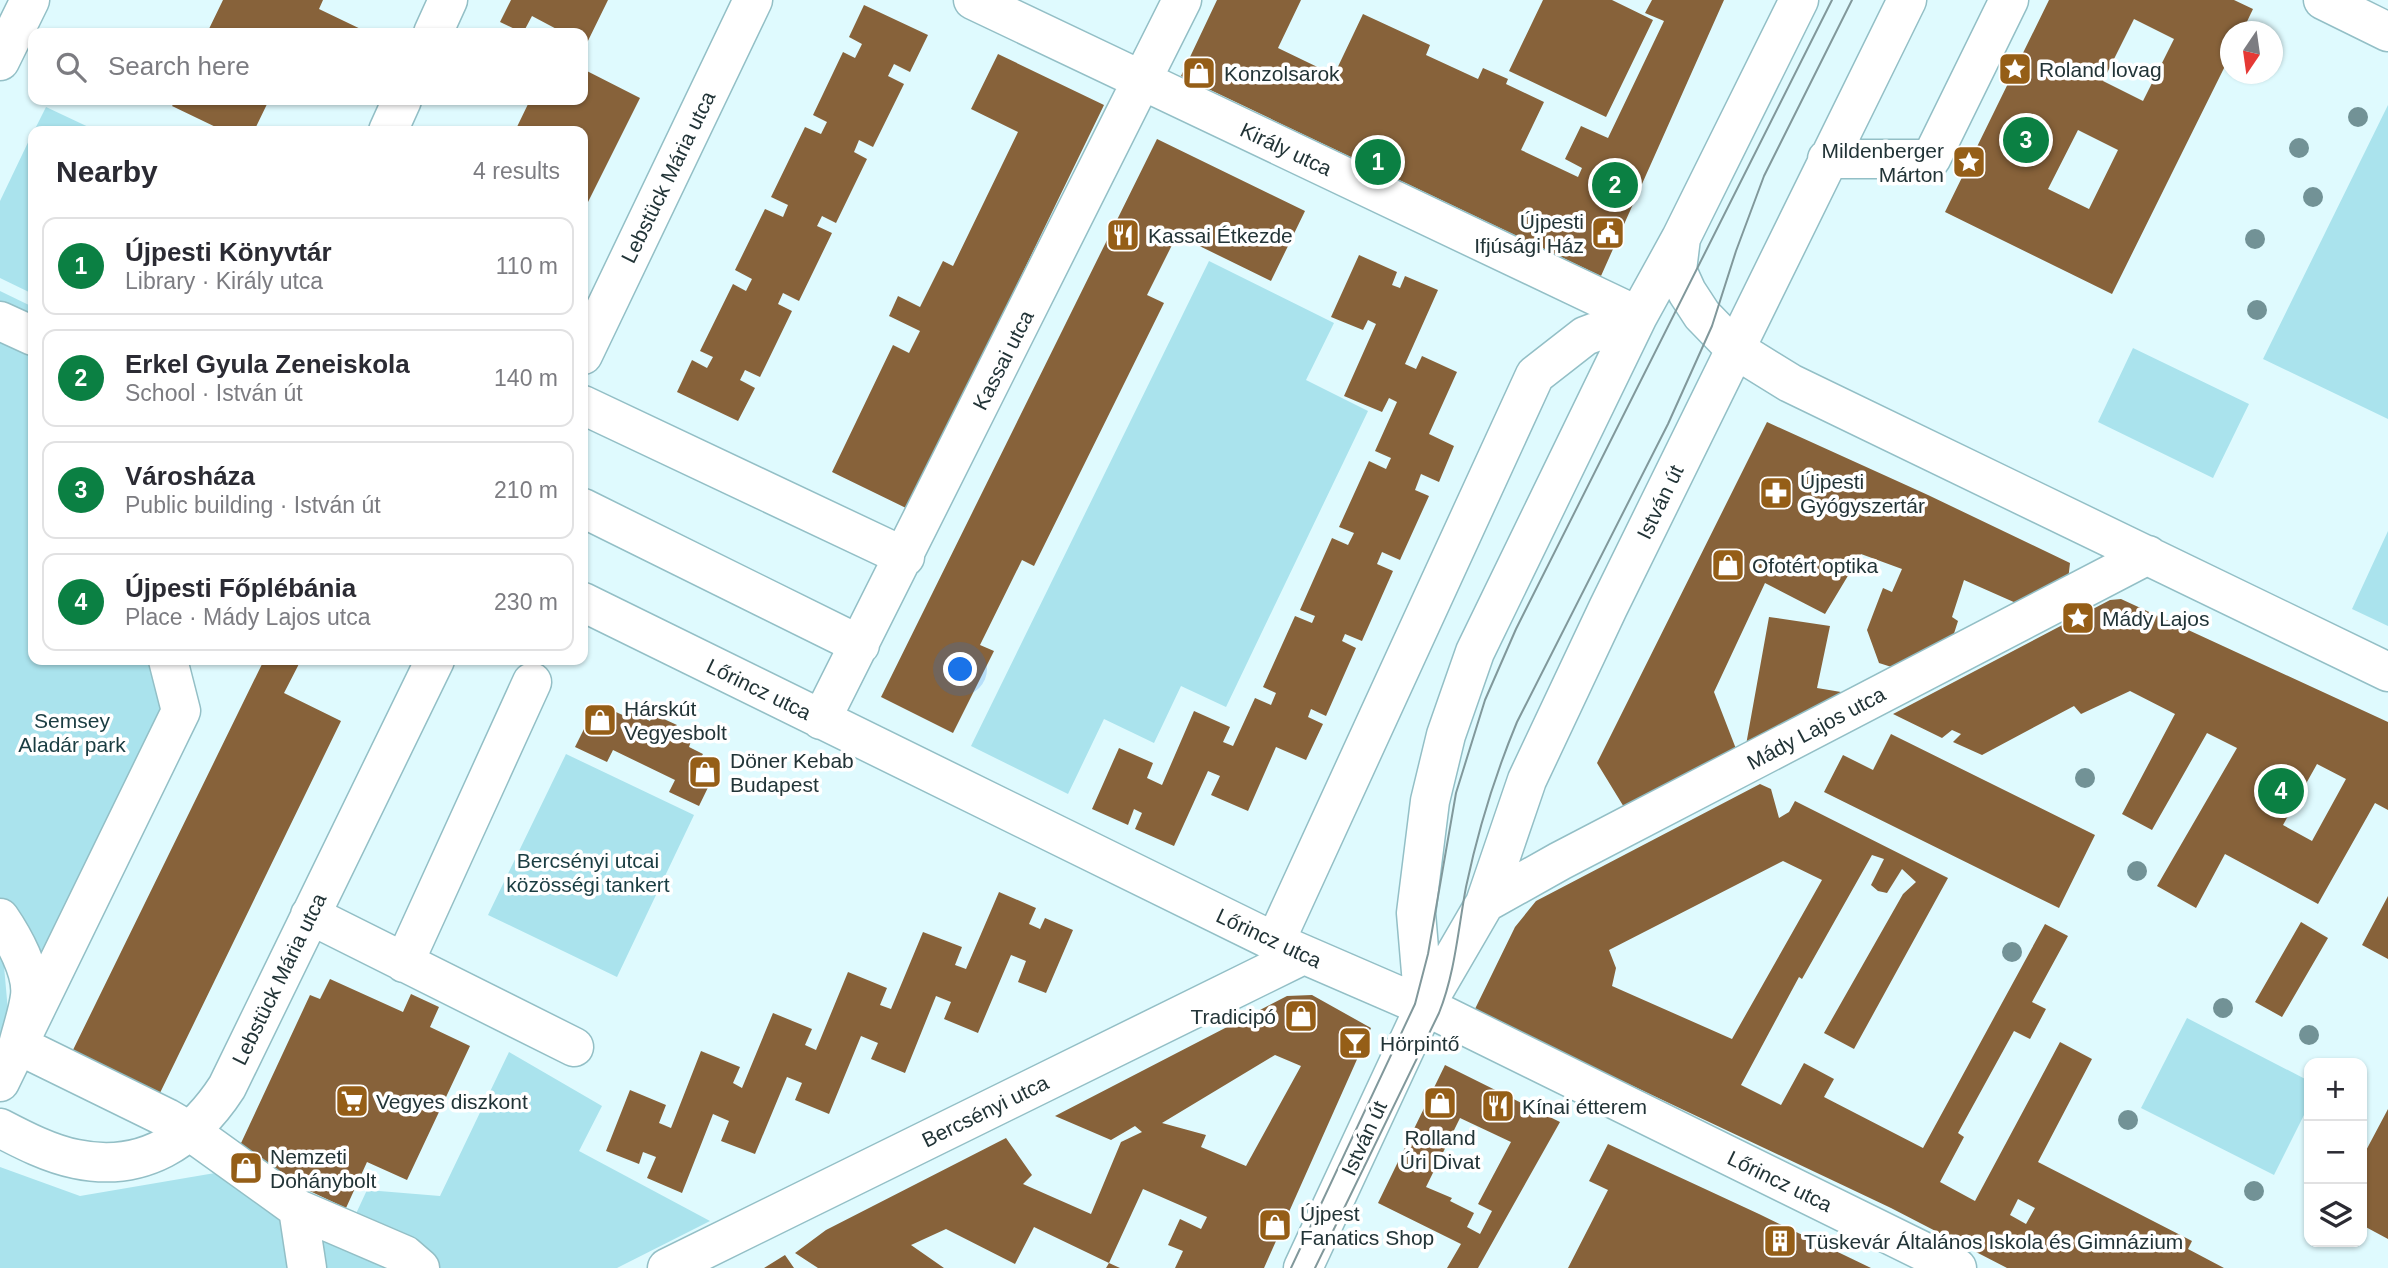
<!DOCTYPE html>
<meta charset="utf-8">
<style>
body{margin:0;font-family:Arial,sans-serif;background:#f7f7f7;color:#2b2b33}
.controls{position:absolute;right:21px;bottom:21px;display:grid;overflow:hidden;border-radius:14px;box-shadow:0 2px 5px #0004}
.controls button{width:63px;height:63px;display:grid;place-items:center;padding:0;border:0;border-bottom:2px solid #e1e1e2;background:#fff;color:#2b2b33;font:35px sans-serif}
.compass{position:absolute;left:2220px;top:21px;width:63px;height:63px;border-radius:50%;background:#fff;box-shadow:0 2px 5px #0004;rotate:193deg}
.you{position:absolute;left:961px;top:670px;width:24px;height:24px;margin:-18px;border:5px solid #fff;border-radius:50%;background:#1a73e8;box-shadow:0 0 0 10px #1a73e833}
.badge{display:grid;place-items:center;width:46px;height:46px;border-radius:50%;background:#0b8043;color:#fff;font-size:23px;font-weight:700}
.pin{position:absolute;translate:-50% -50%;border:4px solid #fff;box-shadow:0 2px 7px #0006}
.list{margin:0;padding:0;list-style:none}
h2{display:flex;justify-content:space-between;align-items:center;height:91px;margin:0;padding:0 28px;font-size:30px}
h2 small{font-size:23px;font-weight:400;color:#7c7c81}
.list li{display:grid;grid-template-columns:46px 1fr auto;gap:21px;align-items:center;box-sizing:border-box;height:98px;margin:0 14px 14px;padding:0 14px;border:2px solid #e1e1e2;border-radius:14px}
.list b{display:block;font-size:26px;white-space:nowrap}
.list p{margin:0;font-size:23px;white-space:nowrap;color:#7c7c81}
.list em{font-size:23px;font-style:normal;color:#7c7c81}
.icon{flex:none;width:38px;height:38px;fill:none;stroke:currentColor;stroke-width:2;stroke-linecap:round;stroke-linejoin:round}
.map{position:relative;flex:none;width:2388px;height:1268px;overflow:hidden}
.search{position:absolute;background:#fff;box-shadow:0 2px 5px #0004;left:28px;top:28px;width:560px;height:77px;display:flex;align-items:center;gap:18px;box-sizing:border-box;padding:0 24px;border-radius:14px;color:#7c7c81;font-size:26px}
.panel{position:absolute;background:#fff;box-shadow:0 2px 5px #0004;left:28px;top:126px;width:560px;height:539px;border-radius:14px}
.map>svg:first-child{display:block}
.green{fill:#aae3ed}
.building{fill:#87623a;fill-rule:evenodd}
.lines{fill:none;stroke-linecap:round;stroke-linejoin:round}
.minor-casing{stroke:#93bfc6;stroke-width:41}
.minor{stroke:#fff;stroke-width:38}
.tram{stroke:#81989b;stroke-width:2}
.tree{fill:#729296}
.labels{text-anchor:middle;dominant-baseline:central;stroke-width:7;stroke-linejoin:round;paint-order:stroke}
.poi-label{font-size:21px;fill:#223437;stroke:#fff;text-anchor:start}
.street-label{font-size:21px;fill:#223437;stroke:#fff}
.park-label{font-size:21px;fill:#193c41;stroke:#fff}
</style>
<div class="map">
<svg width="2388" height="1268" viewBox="0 0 2388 1268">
<rect width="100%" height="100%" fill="#dffafe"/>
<path class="green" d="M2388,105V419L2263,359Z
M46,107L97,131H34Z
M33,132V294L0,278V201Z
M1209,261L1334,323L1306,380L1368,411L1226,707L1181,686L1154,743L1104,719L1068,794L971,746Z
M0,291L33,307V660H186L34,979L4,966L8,1011L0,1056Z
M2133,348L2249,404L2213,478L2098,422Z
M2388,531V626L2352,609Z
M566,754L694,815L617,977L488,915Z
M2187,1018L2309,1081V1105L2274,1175L2141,1108Z
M509,1052L602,1106L579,1151L710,1221L617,1268H0V1167L80,1196L215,1173L347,1233L367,1190L440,1196Z"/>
<path class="building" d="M223,0H323L319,9L369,33H207Z
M511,0H608L583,51V33H564L532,16L523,33L500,22Z
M1217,0H1301L1278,48L1334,75L1363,14L1430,45L1426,55L1478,79L1483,68L1508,79L1506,84L1544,102L1521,150L1578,177L1582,168L1565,159L1581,126L1608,138L1664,21L1645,13L1652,0H1724L1601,276L1181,76Z
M1543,0H1612L1653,20L1606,117L1509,71Z
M2049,0H2234L2253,9L2242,32H2230V56L2112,294L1945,212ZM2134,19L2174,39L2143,101L2103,81ZM2078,130L2118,150L2089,209L2048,189Z
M864,5L928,35L910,72L894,64L888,76L904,84L873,147L859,140L854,152L867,159L836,223L822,216L817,226L832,233L799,301L783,293L778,304L792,311L760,377L745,370L740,380L755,388L738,421L677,392L692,360L707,368L713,357L700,351L733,284L746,291L752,279L735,270L765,209L783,217L788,205L771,197L805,127L821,134L827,122L813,115L843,52L855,58L862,44L849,37Z
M998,54L1104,105L908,509L832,472L893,345L909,353L920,331L889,316L898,296L920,307L943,261L953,266L1018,132L971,109Z
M583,69L640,98L583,212V131H515L530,100H583Z
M176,100H269L254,131H224L172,106Z
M1157,139L1305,211L1271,281L1177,235L1147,295L1164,303L1034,566L1022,560L980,645L994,651L953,733L881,697Z
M1359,255L1397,272L1392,285L1400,288L1405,276L1438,290L1405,364L1416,369L1422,356L1457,372L1429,434L1454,446L1439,482L1421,474L1415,490L1429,496L1400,560L1382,552L1377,564L1393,571L1362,641L1345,634L1342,641L1356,648L1326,716L1311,709L1308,717L1323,724L1306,760L1276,747L1248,811L1211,795L1220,776L1208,771L1174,846L1135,829L1142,813L1134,809L1128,825L1092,809L1119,748L1153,763L1147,778L1162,785L1194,711L1230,727L1223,742L1233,746L1255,698L1271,705L1276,693L1263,687L1295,616L1312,623L1315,616L1300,610L1332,538L1348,545L1354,533L1339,527L1369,461L1386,469L1391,458L1375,451L1397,402L1389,398L1382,412L1344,396L1376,324L1368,320L1363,330L1331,317Z
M1767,422L1928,495L2070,563L2067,589L2025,607L1964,580L1952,617L1958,621L1950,646L1904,671L1879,663L1867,630L1883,588L1892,592L1902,569L1861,554L1825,614L1765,583L1714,692L1738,754L1627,812L1597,763Z
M2121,599L2388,722V810L2375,803L2318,904L2225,854L2196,908L2157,886L2237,748L2207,733L2152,830L2122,814L2175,714L2130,691L2081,714L2074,706L1982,755L1953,742L1961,734L1952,730L1942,738L1893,714L2110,600ZM2317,764L2346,779L2312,841L2283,825Z
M1769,617L1830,626L1817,688L1847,693L1746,745Z
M264,660H301L284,693L341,721L159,1095L72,1052Z
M594,709L613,718L616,712L629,718L632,712L650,721L653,714L677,725L673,733L691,741L689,747L703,754L699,761L717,769L699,806L669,792L675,780L613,750L607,762L575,747Z
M1891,734L2095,835L2059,908L1824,792L1843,755L1873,770Z
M1760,784L1771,789L1779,818L1789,812L1795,801L1948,878L1854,1049L1824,1033L1903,894L1916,882L1902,869L1887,893L1878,891L1871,885L1884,859L1872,855L1802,979L1799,977L1741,1085L1781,1105L1804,1063L1834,1079L1824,1097L1923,1148L2045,924L2068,936L2032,1002L2046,1009L2030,1039L2014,1031L1958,1133L1964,1137L1940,1182L1975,1201L2060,1042L2092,1059L2038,1162L2192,1241L2188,1249L2224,1268H2007L1891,1208L1474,1011L1515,927L1536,901ZM1783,861L1822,880L1732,1039L1612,986L1616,968L1609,950ZM2018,1199L2035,1208L2026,1224L2010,1215Z
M999,892L1036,908L1029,924L1040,929L1045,918L1073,930L1046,993L1018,982L1026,961L1011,955L978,1033L944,1019L951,1002L936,996L905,1073L871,1059L878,1043L861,1036L829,1114L795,1100L802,1083L787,1077L755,1154L721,1141L729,1121L713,1114L682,1193L647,1178L656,1157L643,1152L639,1164L606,1151L630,1090L666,1105L659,1123L671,1128L701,1051L740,1067L733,1083L742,1088L773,1013L812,1029L805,1045L816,1050L848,972L887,988L880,1005L891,1009L923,932L962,947L955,965L966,969Z
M2388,896V959L2362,945Z
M2301,922L2328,938L2282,1017L2255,1002Z
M330,979L403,1012L411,994L439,1007L430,1027L470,1046L407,1180L367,1162L346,1208L235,1156L310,995L320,999Z
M1312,995L1371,1028L1264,1268H1175L1183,1251L1168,1245L1180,1219L1201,1229L1207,1217L1143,1189L1109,1263L1120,1268H1106L1109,1263L1034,1227L1015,1264L946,1229L911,1245L944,1268H818L795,1253L826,1230L1006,1138L1032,1175L1023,1184L1091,1214L1121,1142L1142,1132L1135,1126L1111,1140L1055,1116L1287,996ZM1275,1055L1301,1066L1246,1166L1201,1147L1206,1135L1162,1123Z
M1445,1065L1560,1122L1478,1268H1447L1461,1244L1378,1203ZM1460,1118L1511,1142L1478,1204L1492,1211L1480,1234L1467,1227L1474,1213L1450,1201L1452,1198L1426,1187Z
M2388,1109V1239L2362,1225V1158Z
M1608,1144L1759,1214L1871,1268H1568L1608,1190L1589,1181Z
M785,1255L794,1268H764Z"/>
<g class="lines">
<defs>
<path id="minor" d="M973,0L1638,316
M2323,0L2388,32
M433,33L448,0
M0,61L30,0
M388,131L402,100
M1827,159H1931L2009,0
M1681,238L1677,270L1687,292L1702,315L1735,349L1790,383L2388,672
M0,321L33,336
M583,355L753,0
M583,405L905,557
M583,508L860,645
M583,602L1275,942L1439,1013L1957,1268
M821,720L1182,0
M1485,903L1560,861L2148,555
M310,915L574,1047
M0,918C13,937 33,972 30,996C28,1012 22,1029 18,1045L167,1118L191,1132L298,1209L405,1255L420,1268
M1275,942L1535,375L1585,336L1638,316
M404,963L532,682
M1424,1008L1416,913L1430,801L1446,735L1475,652L1638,316L1681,238L1799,0
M0,1082L181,711L168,660
M0,1128C23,1140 50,1154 76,1159C142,1173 192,1141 227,1087L435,660
M298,1209L307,1268
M667,1268L1303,955
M1303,1268L1424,1008L1485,903L1527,780L1608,608L1907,0"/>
</defs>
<use href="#minor" class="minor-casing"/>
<use href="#minor" class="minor"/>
<path class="tram" d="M1291,1268L1415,1004L1428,954L1456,793L1485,700L1516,629L1832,0
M1315,1268L1439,1013C1455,973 1458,930 1466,887C1478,830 1495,775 1517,722L1668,424L1712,326L1736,251L1764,176L1852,0"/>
</g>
<g class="tree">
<circle cx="2358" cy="117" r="10"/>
<circle cx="2299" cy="148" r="10"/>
<circle cx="2313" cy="197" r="10"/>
<circle cx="2255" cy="239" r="10"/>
<circle cx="2257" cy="310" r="10"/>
<circle cx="2085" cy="778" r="10"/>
<circle cx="2137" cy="871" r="10"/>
<circle cx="2012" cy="952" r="10"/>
<circle cx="2223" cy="1008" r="10"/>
<circle cx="2309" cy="1035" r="10"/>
<circle cx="2128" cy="1120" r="10"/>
<circle cx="2254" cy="1191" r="10"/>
</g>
<defs>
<symbol id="sight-square" viewBox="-11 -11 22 22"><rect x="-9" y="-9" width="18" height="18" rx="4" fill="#955e17" stroke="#fff"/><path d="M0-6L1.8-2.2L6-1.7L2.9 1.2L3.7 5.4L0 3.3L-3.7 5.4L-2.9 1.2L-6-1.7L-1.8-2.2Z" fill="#fff"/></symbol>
<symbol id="shop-square" viewBox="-11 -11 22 22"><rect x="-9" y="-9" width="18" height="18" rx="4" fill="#955e17" stroke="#fff"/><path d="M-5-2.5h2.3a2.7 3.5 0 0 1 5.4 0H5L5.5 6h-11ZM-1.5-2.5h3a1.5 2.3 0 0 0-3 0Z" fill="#fff"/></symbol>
<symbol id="civic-square" viewBox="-11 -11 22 22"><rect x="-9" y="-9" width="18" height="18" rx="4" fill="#955e17" stroke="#fff"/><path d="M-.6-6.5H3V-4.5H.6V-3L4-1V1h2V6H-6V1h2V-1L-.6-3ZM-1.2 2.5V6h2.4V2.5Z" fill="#fff"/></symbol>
<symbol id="restaurant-square" viewBox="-11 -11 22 22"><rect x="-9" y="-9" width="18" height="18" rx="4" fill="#955e17" stroke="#fff"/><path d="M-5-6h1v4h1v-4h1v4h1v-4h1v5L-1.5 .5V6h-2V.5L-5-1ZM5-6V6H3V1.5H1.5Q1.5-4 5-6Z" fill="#fff"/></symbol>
<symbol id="pharmacy-square" viewBox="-11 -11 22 22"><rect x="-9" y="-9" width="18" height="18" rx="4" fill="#955e17" stroke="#fff"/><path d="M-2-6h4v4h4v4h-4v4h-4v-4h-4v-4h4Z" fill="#fff"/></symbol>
<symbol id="bar-square" viewBox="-11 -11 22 22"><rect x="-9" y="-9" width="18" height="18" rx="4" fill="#955e17" stroke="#fff"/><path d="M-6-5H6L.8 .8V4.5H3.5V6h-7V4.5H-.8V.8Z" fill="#fff"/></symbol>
<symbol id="supermarket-square" viewBox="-11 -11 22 22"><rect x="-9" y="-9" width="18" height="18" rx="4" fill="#955e17" stroke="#fff"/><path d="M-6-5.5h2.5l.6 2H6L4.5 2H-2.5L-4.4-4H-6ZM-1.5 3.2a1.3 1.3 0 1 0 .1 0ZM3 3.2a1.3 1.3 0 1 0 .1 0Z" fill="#fff"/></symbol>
<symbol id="building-square" viewBox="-11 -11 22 22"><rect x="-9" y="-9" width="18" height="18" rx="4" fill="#955e17" stroke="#fff"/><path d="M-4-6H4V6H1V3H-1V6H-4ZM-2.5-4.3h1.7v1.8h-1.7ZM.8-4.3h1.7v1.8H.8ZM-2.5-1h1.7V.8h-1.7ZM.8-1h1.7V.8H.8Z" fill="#fff"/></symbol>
</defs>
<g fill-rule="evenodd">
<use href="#sight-square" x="1996" y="50" width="38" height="38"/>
<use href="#shop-square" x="1180" y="54" width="38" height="38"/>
<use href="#sight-square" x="1950" y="143" width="38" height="38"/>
<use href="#civic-square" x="1589" y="214" width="38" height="38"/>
<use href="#restaurant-square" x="1104" y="216" width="38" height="38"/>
<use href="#pharmacy-square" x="1757" y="474" width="38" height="38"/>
<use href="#shop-square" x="1709" y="546" width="38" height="38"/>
<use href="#sight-square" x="2059" y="599" width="38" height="38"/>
<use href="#shop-square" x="581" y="701" width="38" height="38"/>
<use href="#shop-square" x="686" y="753" width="38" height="38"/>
<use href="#shop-square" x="1282" y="997" width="38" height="38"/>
<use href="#bar-square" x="1336" y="1024" width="38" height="38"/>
<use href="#supermarket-square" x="333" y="1082" width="38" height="38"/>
<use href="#shop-square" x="1421" y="1084" width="38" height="38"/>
<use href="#restaurant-square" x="1479" y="1087" width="38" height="38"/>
<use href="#shop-square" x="227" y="1149" width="38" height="38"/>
<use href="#shop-square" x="1256" y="1206" width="38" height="38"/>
<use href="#building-square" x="1761" y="1222" width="38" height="38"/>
</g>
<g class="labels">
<g class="poi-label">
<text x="2039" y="69">Roland lovag</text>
<text x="1224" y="73">Konzolsarok</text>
<text x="1944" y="150" text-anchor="end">Mildenberger<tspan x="1944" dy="24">Márton</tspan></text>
<text x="1584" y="221" text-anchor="end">Újpesti<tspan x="1584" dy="24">Ifjúsági Ház</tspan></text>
<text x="1148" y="235">Kassai Étkezde</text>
<text x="1800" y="481">Újpesti<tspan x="1800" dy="24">Gyógyszertár</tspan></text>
<text x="1752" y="565">Ofotért optika</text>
<text x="2102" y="618">Mády Lajos</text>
<text x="624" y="708">Hárskút<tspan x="624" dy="24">Vegyesbolt</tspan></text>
<text x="730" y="760">Döner Kebab<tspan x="730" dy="24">Budapest</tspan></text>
<text x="1276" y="1016" text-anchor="end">Tradicipó</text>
<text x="1380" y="1043">Hörpintő</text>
<text x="376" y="1101">Vegyes diszkont</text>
<text x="1522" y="1106">Kínai étterem</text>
<text x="1440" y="1137" text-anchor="middle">Rolland<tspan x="1440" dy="24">Úri Divat</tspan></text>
<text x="270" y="1156">Nemzeti<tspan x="270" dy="24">Dohánybolt</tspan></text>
<text x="1300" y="1213">Újpest<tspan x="1300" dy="24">Fanatics Shop</tspan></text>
<text x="1804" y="1241">Tüskevár Általános Iskola és Gimnázium</text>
</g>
<g class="street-label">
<text transform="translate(1286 149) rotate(25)">Király utca</text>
<text transform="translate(668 177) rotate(-64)">Lebstück Mária utca</text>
<text transform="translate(1003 360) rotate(-63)">Kassai utca</text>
<text transform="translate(1660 502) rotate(-64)">István út</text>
<text transform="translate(759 689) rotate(26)">Lőrincz utca</text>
<text transform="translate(1816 728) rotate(-28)">Mády Lajos utca</text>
<text transform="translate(1269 938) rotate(25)">Lőrincz utca</text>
<text transform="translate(279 979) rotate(-64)">Lebstück Mária utca</text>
<text transform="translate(985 1111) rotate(-26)">Bercsényi utca</text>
<text transform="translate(1364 1138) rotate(-65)">István út</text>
<text transform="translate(1780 1181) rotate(26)">Lőrincz utca</text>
</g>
<g class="park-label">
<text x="72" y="720">Semsey<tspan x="72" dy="24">Aladár park</tspan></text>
<text x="588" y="860">Bercsényi utcai<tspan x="588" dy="24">közösségi tankert</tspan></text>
</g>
</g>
</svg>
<div class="controls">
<button>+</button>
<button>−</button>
<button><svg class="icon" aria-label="layers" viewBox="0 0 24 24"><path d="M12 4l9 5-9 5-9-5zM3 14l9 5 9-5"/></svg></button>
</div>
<svg class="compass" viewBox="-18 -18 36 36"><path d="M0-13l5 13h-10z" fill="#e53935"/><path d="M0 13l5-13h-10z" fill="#7c7c81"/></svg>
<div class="you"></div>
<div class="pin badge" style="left:1378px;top:162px">1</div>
<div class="pin badge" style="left:1615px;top:185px">2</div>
<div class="pin badge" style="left:2026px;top:140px">3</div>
<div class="pin badge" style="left:2281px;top:791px">4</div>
<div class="search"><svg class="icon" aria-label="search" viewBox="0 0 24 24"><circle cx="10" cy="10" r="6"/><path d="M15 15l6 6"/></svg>Search here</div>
<section class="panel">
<h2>Nearby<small>4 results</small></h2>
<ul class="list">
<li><span class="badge">1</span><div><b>Újpesti Könyvtár</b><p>Library · Király utca</p></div><em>110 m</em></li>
<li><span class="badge">2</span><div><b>Erkel Gyula Zeneiskola</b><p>School · István út</p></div><em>140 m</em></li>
<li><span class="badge">3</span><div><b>Városháza</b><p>Public building · István út</p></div><em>210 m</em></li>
<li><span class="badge">4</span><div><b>Újpesti Főplébánia</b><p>Place · Mády Lajos utca</p></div><em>230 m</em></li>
</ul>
</section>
</div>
